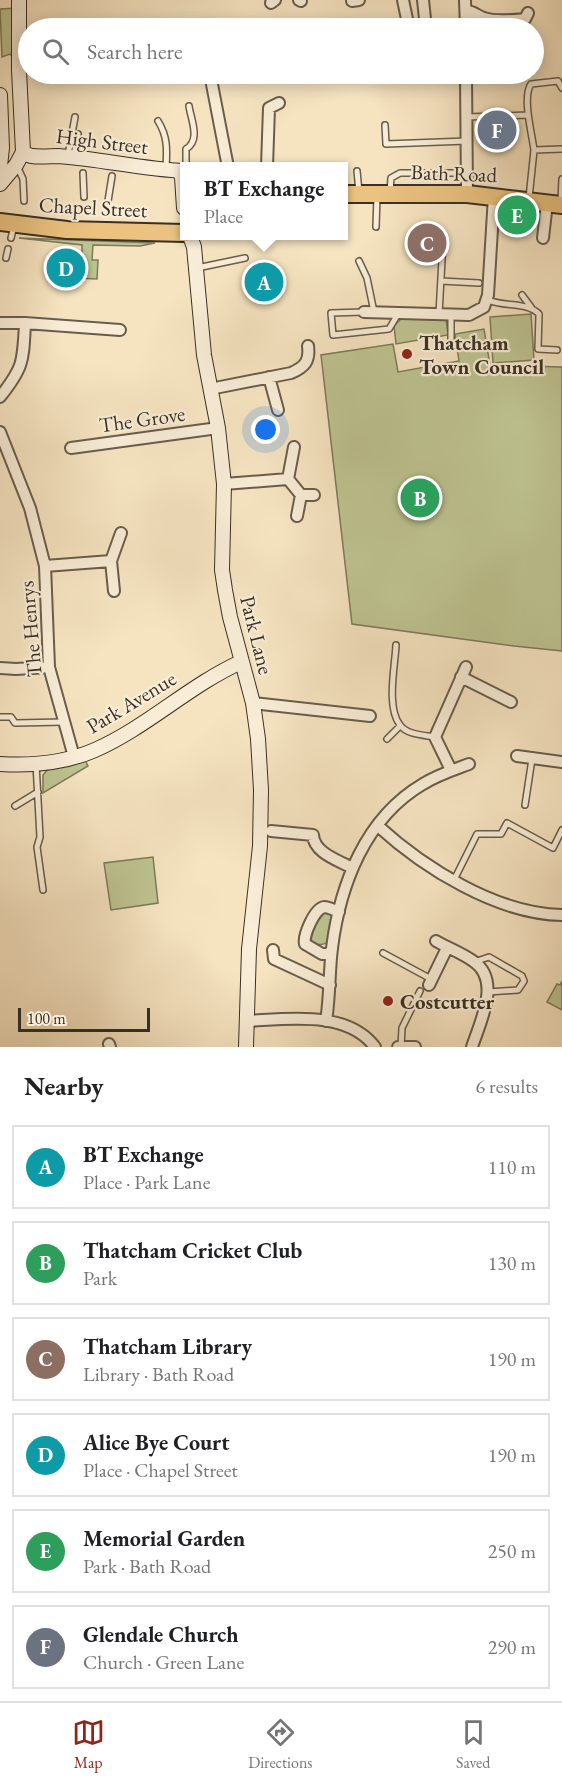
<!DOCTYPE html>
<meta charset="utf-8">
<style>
body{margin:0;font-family:"EB Garamond",serif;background:#f6f6f6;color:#202124}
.scale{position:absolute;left:18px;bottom:15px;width:132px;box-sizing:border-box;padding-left:6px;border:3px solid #393025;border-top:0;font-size:16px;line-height:21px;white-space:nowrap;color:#393025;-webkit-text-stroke:4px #f9edd7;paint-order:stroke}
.you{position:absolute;left:266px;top:430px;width:21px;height:21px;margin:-15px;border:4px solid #fff;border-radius:50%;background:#1a73e8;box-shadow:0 0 0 9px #1a73e833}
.badge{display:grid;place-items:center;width:39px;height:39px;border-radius:50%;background:#8f2418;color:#fff;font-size:20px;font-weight:700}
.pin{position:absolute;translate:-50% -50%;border:3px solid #fff;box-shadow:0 2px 6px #0006}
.popup{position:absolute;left:180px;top:162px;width:168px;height:78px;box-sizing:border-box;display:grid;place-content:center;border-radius:0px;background:#fff;filter:drop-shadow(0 2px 4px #0005);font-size:20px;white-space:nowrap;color:#757577}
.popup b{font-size:22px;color:#202124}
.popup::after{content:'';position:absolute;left:50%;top:100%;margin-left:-12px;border:12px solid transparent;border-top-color:#fff}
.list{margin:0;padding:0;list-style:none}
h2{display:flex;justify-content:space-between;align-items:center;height:78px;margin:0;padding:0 24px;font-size:26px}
h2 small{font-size:20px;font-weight:400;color:#757577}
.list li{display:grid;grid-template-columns:39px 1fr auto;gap:18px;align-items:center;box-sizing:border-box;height:84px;margin:0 12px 12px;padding:0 12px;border:2px solid #e0e0e0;border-radius:0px}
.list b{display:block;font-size:22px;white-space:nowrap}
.list p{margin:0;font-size:20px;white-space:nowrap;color:#757577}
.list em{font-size:20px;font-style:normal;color:#757577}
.icon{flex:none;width:33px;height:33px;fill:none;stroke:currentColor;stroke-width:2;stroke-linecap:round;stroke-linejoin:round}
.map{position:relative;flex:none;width:562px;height:1047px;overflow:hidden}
.search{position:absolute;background:#fff;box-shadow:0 3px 15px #0003;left:18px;right:18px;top:18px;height:66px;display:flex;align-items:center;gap:15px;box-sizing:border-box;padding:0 21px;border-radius:33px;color:#757577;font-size:22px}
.sheet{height:654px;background:#fff}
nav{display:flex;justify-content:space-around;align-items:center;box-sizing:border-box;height:84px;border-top:2px solid #e0e0e0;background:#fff;font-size:16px;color:#757577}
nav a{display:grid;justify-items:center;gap:3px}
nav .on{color:#8f2418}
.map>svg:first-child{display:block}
.green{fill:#bec491;stroke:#7c7a5b;stroke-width:1.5}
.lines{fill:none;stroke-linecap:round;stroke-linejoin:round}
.lane-casing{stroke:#685d4c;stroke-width:8}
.street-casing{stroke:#685d4c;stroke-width:14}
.secondary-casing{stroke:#393025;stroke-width:16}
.primary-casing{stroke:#393025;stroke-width:20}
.lane{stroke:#f9edd7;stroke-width:5}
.street{stroke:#f9edd7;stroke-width:10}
.secondary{stroke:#f9edd7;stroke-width:14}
.primary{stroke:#ebc280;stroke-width:16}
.poi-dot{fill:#8f2418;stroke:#f9edd7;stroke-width:2}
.labels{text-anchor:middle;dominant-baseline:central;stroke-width:4.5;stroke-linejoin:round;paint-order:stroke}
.street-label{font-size:21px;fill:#393025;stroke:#f9edd7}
.poi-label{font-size:21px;font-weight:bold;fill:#393025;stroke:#f9edd7;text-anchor:start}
</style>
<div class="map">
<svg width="562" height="1047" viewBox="0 0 562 1047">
<rect width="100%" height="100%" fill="#f6e4c1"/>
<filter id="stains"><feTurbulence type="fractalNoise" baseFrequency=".00333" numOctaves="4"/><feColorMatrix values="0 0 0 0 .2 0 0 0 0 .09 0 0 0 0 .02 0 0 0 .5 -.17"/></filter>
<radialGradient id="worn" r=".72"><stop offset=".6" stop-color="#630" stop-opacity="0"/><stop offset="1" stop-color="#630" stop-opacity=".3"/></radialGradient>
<path class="green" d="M17,8L13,57L10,54L2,57L0,9Z
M501,210L532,214C527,224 516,223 506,218Z
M19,238L155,243L140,246L93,245L92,260H98L97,279L76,278L77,260H82V245Z
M531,314L534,360L493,363L490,317Z
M402,318L446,319L448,335L396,344L394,326Z
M484,329L490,365L562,367V651L514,646L352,624L321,355L393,344L398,372L459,361L455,334Z
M85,760L88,766L43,793V775L49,768Z
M153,857L158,903L111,910L104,863Z
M322,912L331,914L333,920L328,942C322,946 315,945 310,940V933Z
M562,981V1010L547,1002L557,984L560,985Z"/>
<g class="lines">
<defs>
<path id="lane" d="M562,88L558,81L531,84C522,97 532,134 534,150L562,149
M467,117L528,115
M158,121C168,137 167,150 166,168
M385,125L386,144L467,141
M68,155L75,117
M74,155L78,134
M17,166L23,179L24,201
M186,166V149C201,140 191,120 189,106
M357,171L359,192
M83,173L84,197
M390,192L391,178L400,173H467
M529,198L534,150
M108,201L112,176
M561,201L562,179
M376,227L377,196
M11,238L14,226
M6,258L8,249
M359,261L367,278L374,312
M197,268L245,258
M441,281L479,283
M522,295L531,307
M488,300C504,307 528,302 539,314L538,349L557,350
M364,312L331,313L333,335L389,329L398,314
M439,314L443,241
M451,348V315
M396,645C395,667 386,707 400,725C407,735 424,735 435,737
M0,717H11L15,723L64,722
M387,739L400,726
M36,764L40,837L37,847L43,890
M525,805L532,759
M15,806L38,792
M454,880L477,834H501L507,823L553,848L562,830
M383,953L431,979
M474,962L489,957L522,976L524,981L518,990L488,992
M401,1046L402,1028L420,991"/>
<path id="street" d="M299,0L301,1
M403,0L407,19
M423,0L426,28
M465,0L466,28
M352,1L359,0
M271,3L275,0
M466,11C474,11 477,16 484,18C495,22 514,20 525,19L528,13
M210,74L227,162L226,166
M466,74L467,194
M267,166L269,108L279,103
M543,238L547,203
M364,312L469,315L484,307L488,295L494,196
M0,323H25
M269,377L278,410
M210,389L291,373C305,367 310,361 308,346
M0,397C24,367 23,361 25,323L120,330
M0,432L30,508L45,566L49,667L74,757
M71,448L218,428
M288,479L294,447
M224,484L288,479L301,495L297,516
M301,495H314
M111,561L121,533
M45,566L111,561L114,591
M0,668L16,669L49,667
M461,677L511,702
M253,703L370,716
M517,756L562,762
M451,770L435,737L466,667
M378,826C424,868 497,914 562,915
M271,831L313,835C314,853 338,860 352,868
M436,941C448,948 462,953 473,961C502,980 480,1022 472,1047
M332,949L329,954H322L305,944C303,936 314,909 324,907C329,907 334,910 339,912
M273,950L274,959L330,985
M429,985L447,948
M247,1021C289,1019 347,1010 375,1047
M326,1021C330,997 329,972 332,948C340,885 365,818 423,784C437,775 453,770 469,764
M109,1044L110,1047
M398,1047H415"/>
<path id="secondary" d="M0,95L2,148L0,166
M23,152C30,159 48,156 58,156C101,159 142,169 184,171
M179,171L182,177L184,208
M0,184L16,165L23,152L19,70V0
M190,236L194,247L204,355L218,428L224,484L222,570L225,590L230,617L253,703L258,739L261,790L260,846L249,949L246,1047
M0,764C32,766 65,763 95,750C147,727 190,685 241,662"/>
<path id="primary" d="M344,194H467L562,205
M0,222L67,230L184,233"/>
</defs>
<use href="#lane" class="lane-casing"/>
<use href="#street" class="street-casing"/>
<use href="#secondary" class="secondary-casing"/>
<use href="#primary" class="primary-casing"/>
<use href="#lane" class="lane"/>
<use href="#street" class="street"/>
<use href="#secondary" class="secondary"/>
<use href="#primary" class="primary"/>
</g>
<g class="poi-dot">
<circle cx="407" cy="354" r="6"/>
<circle cx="388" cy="1001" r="6"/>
</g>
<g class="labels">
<g class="street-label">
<text transform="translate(102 141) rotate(7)">High Street</text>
<text transform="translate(454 173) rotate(2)">Bath Road</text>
<text transform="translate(93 207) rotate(3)">Chapel Street</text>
<text transform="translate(142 419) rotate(-8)">The Grove</text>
<text transform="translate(30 629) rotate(-95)">The Henrys</text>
<text transform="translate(257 635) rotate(76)">Park Lane</text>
<text transform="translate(131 702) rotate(-31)">Park Avenue</text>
</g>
<g class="poi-label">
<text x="419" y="342">Thatcham<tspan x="419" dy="24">Town Council</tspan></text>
<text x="400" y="1001">Costcutter</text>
</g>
</g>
<rect width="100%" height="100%" filter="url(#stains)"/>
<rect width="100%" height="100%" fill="url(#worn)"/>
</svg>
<div class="scale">100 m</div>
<div class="you"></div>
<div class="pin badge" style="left:264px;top:282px;background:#0f9aa8">A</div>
<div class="popup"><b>BT Exchange</b>Place</div>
<div class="pin badge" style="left:420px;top:498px;background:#2e9e5b">B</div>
<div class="pin badge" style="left:427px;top:243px;background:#8d6e63">C</div>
<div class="pin badge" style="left:66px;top:268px;background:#0f9aa8">D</div>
<div class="pin badge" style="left:517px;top:215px;background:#2e9e5b">E</div>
<div class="pin badge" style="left:497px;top:130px;background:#6b7280">F</div>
<div class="search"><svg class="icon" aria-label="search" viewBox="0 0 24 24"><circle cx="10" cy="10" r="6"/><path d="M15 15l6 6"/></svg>Search here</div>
</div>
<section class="sheet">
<h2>Nearby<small>6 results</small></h2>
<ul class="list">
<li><span class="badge" style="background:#0f9aa8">A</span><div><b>BT Exchange</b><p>Place · Park Lane</p></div><em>110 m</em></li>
<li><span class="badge" style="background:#2e9e5b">B</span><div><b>Thatcham Cricket Club</b><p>Park</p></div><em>130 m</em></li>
<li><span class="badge" style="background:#8d6e63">C</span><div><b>Thatcham Library</b><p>Library · Bath Road</p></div><em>190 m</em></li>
<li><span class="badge" style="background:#0f9aa8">D</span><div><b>Alice Bye Court</b><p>Place · Chapel Street</p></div><em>190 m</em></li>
<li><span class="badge" style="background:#2e9e5b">E</span><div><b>Memorial Garden</b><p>Park · Bath Road</p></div><em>250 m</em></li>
<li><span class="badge" style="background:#6b7280">F</span><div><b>Glendale Church</b><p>Church · Green Lane</p></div><em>290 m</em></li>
</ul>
</section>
<nav>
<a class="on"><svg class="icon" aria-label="map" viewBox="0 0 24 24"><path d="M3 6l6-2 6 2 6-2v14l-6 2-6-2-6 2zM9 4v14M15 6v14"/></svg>Map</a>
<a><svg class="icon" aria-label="directions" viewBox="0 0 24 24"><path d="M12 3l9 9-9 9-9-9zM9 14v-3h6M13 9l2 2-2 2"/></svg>Directions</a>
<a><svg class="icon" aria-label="saved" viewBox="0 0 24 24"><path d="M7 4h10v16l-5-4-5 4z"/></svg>Saved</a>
</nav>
